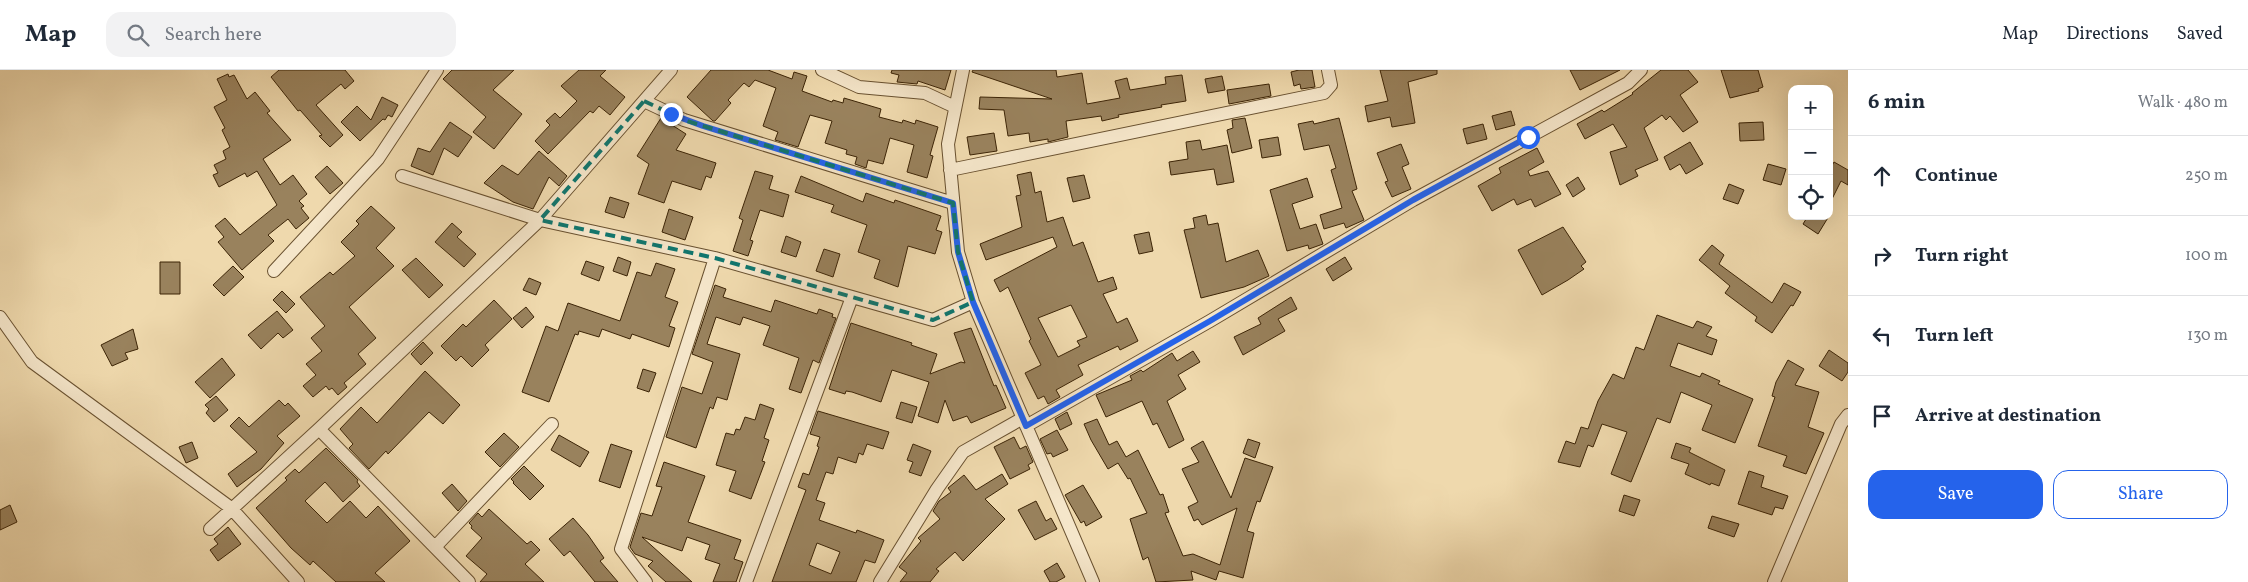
<!DOCTYPE html>
<meta charset="utf-8">
<style>
body{margin:0;font-family:Vollkorn,serif;background:#f2f2f3;color:#1f2937}
.controls{position:absolute;right:15px;top:15px;display:grid;overflow:hidden;border-radius:10px;box-shadow:0 5px 20px #0002}
.controls button{width:45px;height:45px;display:grid;place-items:center;padding:0;border:0;border-bottom:1px solid #e0e1e3;background:#fff;color:#1f2937;font:25px sans-serif}
.stop{position:absolute;width:15px;height:15px;margin:-11px;border:4px solid #2563eb;border-radius:50%;background:#fff}
.stop.end{background:#2563eb;border-color:#fff;box-shadow:0 1px 5px #0008}
.list{margin:0;padding:0;list-style:none}
h2{display:flex;justify-content:space-between;align-items:center;height:65px;margin:0;padding:0 20px;font-size:21px}
h2 small{font-size:16px;font-weight:400;color:#747a83}
.list li{display:grid;grid-template-columns:32px 1fr auto;gap:15px;align-items:center;box-sizing:border-box;height:80px;padding:0 20px;border-top:1px solid #e0e1e3}
.list b{display:block;font-size:19px;white-space:nowrap}
.list em{font-size:16px;font-style:normal;color:#747a83}
.actions{display:flex;gap:10px;padding:15px 20px}
.actions a{flex:1;padding:11px 0;border:1px solid #2563eb;border-radius:15px;text-align:center;font-size:18px;color:#2563eb}
.actions .main{background:#2563eb;color:#fff}
.icon{flex:none;width:28px;height:28px;fill:none;stroke:currentColor;stroke-width:2;stroke-linecap:round;stroke-linejoin:round}
.map{position:relative;flex:none;width:1848px;height:512px;overflow:hidden}
header{display:flex;align-items:center;gap:30px;box-sizing:border-box;height:70px;padding:0 25px;background:#fff;border-bottom:1px solid #e0e1e3}
header strong{font-size:24px}
nav{display:flex;gap:28px;margin-inline-start:auto;font-size:18px}
.search{width:350px;height:45px;background:#f2f2f3;display:flex;align-items:center;gap:12px;box-sizing:border-box;padding:0 18px;border-radius:15px;color:#747a83;font-size:19px}
main{display:flex}
aside{flex:1;background:#fff}
.map>svg:first-child{display:block}
.building{fill:#99825d;stroke:#3c2406;fill-rule:evenodd}
.lines{fill:none;stroke-linecap:round;stroke-linejoin:round}
.minor-casing{stroke:#695130;stroke-width:14}
.minor{stroke:#f5e6ca;stroke-width:12}
.route{stroke:#2563eb;stroke-width:6}
.marked{fill:none;stroke:#0f766e;stroke-width:4;stroke-dasharray:10 6;stroke-linejoin:round}
</style>
<header>
<strong>Map</strong>
<div class="search"><svg class="icon" aria-label="search" viewBox="0 0 24 24"><circle cx="10" cy="10" r="6"/><path d="M15 15l6 6"/></svg>Search here</div>
<nav><a>Map</a><a>Directions</a><a>Saved</a></nav>
</header>
<main>
<div class="map">
<svg width="1848" height="512" viewBox="0 0 1848 512">
<rect width="100%" height="100%" fill="#efd9ad"/>
<filter id="stains"><feTurbulence type="fractalNoise" baseFrequency=".004" numOctaves="4"/><feColorMatrix values="0 0 0 0 .2 0 0 0 0 .09 0 0 0 0 .02 0 0 0 .5 -.17"/></filter>
<radialGradient id="worn" r=".72"><stop offset=".6" stop-color="#630" stop-opacity="0"/><stop offset="1" stop-color="#630" stop-opacity=".3"/></radialGradient>
<path class="building" d="M279,0H345L354,11L345,19L341,14L316,35L343,65L330,77L319,66L322,65L300,40L298,41L271,7Z
M452,0H514L493,20L522,44L494,79L473,62L486,47L443,9Z
M579,0H606L600,6L625,27L610,45L599,36L593,43L590,41L548,84L535,71L550,55L546,51L555,43L560,48L577,31L561,16Z
M711,0H768L792,9L794,2L807,6L802,21L832,32L833,30L843,33L844,28L881,39L879,47L902,53L903,50L915,54L916,50L938,57L930,85L933,86L927,108L907,102L914,75L890,68L883,94L868,90L866,98L855,94L857,87L846,84L847,80L825,73L832,51L810,45L798,77L775,70L778,62L763,56L776,18L755,10L749,17L744,13L728,30L731,33L715,51H713L687,27Z
M892,0H951L945,20L918,11L917,14L897,12L899,5L891,3Z
M973,0H1056L1057,7L1082,3L1087,34L1120,28L1115,11L1127,8L1130,20L1166,14L1165,7L1182,5L1186,31L1161,35L1162,37L1118,45L1119,47L1102,51L1101,46L1066,51L1068,67L1048,72V69L1030,72L1029,63L1008,66L1004,40L979,39L980,27L1052,29L972,2Z
M1299,0H1312L1315,17L1301,19L1300,14L1294,16L1291,2Z
M1380,0H1437V4L1408,12L1415,53L1392,57L1390,47L1368,52L1365,36L1388,31Z
M1570,0H1620L1580,20Z
M1661,0H1688L1698,12L1680,25L1698,52L1683,62L1670,46L1666,50L1662,45L1644,58L1658,90L1635,100L1638,106L1620,115L1610,82L1627,77L1613,54L1585,69L1577,54L1602,40L1604,42L1633,24L1632,23Z
M1721,0H1758L1763,17L1758,19L1759,21L1730,28Z
M228,4L229,7L234,5L247,29L255,22L270,41L267,43L291,70L263,89L280,115L293,105L307,124L299,131L304,136L301,138L309,148L296,159L288,149L268,165L274,171L242,200L218,172L224,167L215,156L225,148L240,165L277,135L257,101L247,107L245,103L219,117L213,105L218,103L214,95L226,89L223,81L230,77L222,60L225,58L214,37L227,30L217,9Z
M1222,6L1225,20L1208,23L1205,9Z
M1269,14L1271,26L1229,34L1227,20Z
M382,27L398,35L392,47L388,45L385,50L383,49L360,71L341,52L357,36L371,50Z
M1511,41L1515,55L1496,60L1492,46Z
M661,48L686,64L676,80L716,93L711,108L706,106L701,120L672,111L664,133L638,124L649,94L637,86Z
M1245,48L1252,78L1232,83L1227,60L1233,58L1232,50Z
M1339,48L1357,119L1352,121L1364,150L1346,158L1344,153L1324,159L1320,145L1342,138L1331,100L1336,98L1329,75L1304,80L1298,54L1313,51L1314,54Z
M450,52L472,67L458,87L444,78L433,105L411,96L418,78L430,82Z
M1763,52L1764,70L1740,71L1739,53Z
M1483,54L1487,69L1467,74L1463,59Z
M994,63L997,81L970,85L967,67Z
M1278,67L1281,85L1262,88L1259,70Z
M1200,70L1202,80L1227,75L1234,112L1217,115L1214,99L1171,105L1169,92L1188,89L1186,72Z
M1690,72L1703,94L1686,104L1680,94L1670,100L1664,87Z
M1401,74L1409,94L1402,97L1411,119L1392,127L1385,112L1388,111L1377,83Z
M1537,78L1544,92L1528,101L1530,106L1548,101L1561,124L1535,137L1531,129L1517,135L1514,129L1492,141L1478,116L1501,103L1499,98Z
M539,81L567,106L559,116L549,107L533,139L513,132L484,113L502,95L518,105Z
M1834,92L1848,100V115L1841,111L1829,135V101Z
M1768,94L1786,99L1781,115L1763,110Z
M327,96L343,113L330,124L315,107Z
M755,101L773,106L769,119L789,125L783,147L760,140L750,170L753,171L748,186L733,181L743,150L739,148Z
M1031,102L1035,123L1041,121L1047,152L1063,147L1073,176L1083,172L1098,212L1113,207L1117,219L1103,224L1117,253L1127,248L1138,271L1120,280L1118,276L1078,295L1083,305L1056,320L1060,327L1048,334L1044,326L1038,329L1025,303L1041,295L1029,271L1031,269L1008,217L1000,222L994,210L1057,177L1053,167L986,190L980,174L1022,157L1016,126L1021,125L1017,105ZM1071,235L1087,267L1077,271L1080,276L1058,287L1038,248Z
M1084,105L1090,128L1073,132L1067,108Z
M801,106L863,132L866,123L894,133L895,130L941,146L936,160L942,162L935,184L908,176L898,217L874,208L880,190L858,182L867,155L831,142L834,135L795,122Z
M1578,107L1585,119L1573,127L1566,115Z
M1307,108L1313,127L1292,134L1300,159L1316,154L1323,174L1309,179L1308,175L1287,181L1270,120Z
M1729,114L1744,120L1738,134L1723,129Z
M610,127L629,133L624,148L605,142Z
M371,136L395,158L376,178L394,196L349,237L376,268L358,284L366,294L344,313L347,317L338,325L332,318L329,320L326,316L313,327L303,316L316,305L306,294L322,281L311,268L325,256L300,227L330,202L333,205L355,186L341,172L359,154L356,151Z
M669,139L693,147L685,170L662,162Z
M1206,145L1208,155L1218,153L1226,192L1258,180L1269,206L1244,217L1201,228L1184,160L1195,158L1193,148Z
M1808,146H1829L1818,164L1803,154Z
M452,153L462,162L457,167L476,184L464,197L435,172Z
M1563,157L1586,192L1581,196L1584,199L1568,210L1542,225L1518,180Z
M1149,162L1153,181L1139,184L1134,165Z
M786,166L801,172L796,187L781,182Z
M1712,175L1724,185L1719,194L1772,233L1784,213L1801,222L1793,236L1791,235L1772,263L1755,251L1757,247L1725,223L1730,216L1699,190Z
M824,179L840,184L833,207L816,201Z
M618,187L631,192L627,206L613,201Z
M1345,187L1352,199L1333,211L1326,199Z
M416,188L443,215L429,228L402,200Z
M586,191L604,197L599,211L581,204Z
M160,192H180V224H160Z
M656,193L675,199L665,227L678,232L669,256L675,258L669,277L632,264L630,269L602,259L599,267L579,261L578,265L575,264L549,332L522,322L546,256L558,261L568,233L620,251L637,202L651,206Z
M233,196L244,207L224,226L213,215Z
M529,208L541,213L536,225L523,220Z
M715,215L726,219L723,227L771,242L775,230L817,244L819,239L833,244L832,247L836,248L819,293L813,290L801,323L789,319L799,288L763,275L770,256L743,247L740,255L716,247L707,274L740,284L727,330L717,327L713,339L710,337L696,378L666,367L682,317L702,324L713,292L692,284Z
M282,221L295,234L286,243L273,230Z
M1291,227L1297,239L1278,249L1285,261L1243,285L1234,267L1261,254L1258,248Z
M494,230L512,249L485,275L489,280L472,297L461,286L456,291L441,276L463,254L466,257Z
M526,237L534,247L522,258L513,248Z
M277,241L293,260L283,268L278,263L261,279L248,265Z
M1657,245L1693,258L1697,251L1712,257L1706,266L1717,270L1712,285L1678,273L1670,296L1700,307L1702,303L1720,311L1718,314L1753,329L1735,373L1702,360L1712,335L1681,322L1670,353L1657,348L1631,412L1611,404L1627,362L1602,354L1593,377L1588,375L1580,397L1558,392L1566,371L1575,374L1581,357L1588,359L1598,331L1613,304L1624,309L1636,277L1644,280Z
M851,253L912,273L911,275L937,284L930,304L961,292L965,293L954,263L971,258L994,316L996,315L1006,338L971,353L967,346L953,351L945,330L938,353L918,346L929,312L892,300L881,332L852,322L846,321L845,324L829,319Z
M133,259L138,279L125,283L128,289L112,296L101,275Z
M423,272L433,283L421,295L411,284Z
M1829,280L1848,293V302L1842,311L1819,296Z
M1193,281L1200,292L1178,305L1186,319L1167,331L1184,370L1169,378L1157,353L1153,355L1142,331L1106,347L1096,325L1132,310L1130,306L1141,300L1143,302L1172,283L1177,291Z
M222,288L235,305L210,328L195,312Z
M1788,290L1804,299L1795,315L1819,322L1808,357L1824,363L1806,404L1783,396L1787,386L1758,376L1775,327L1772,326L1776,312Z
M643,299L656,303L649,322L637,318Z
M425,301L460,335L443,354L429,342L388,384L386,381L369,399L349,378L353,374L340,359L361,337L377,353Z
M216,326L228,340L214,352L206,343L209,339L205,335Z
M279,330L285,336L288,333L300,346L277,366L284,373L261,399L237,417L228,404L257,382L230,356L239,347L249,357Z
M901,332L917,337L912,353L896,348Z
M760,334L774,339L764,368L769,370L762,391L765,392L751,429L729,421L736,401L716,395L726,363L734,365L736,359L740,360L745,347L755,350Z
M818,341L889,362L883,379L867,374L863,385L859,383L856,393L838,387L833,404L826,402L816,430L825,433L819,450L856,463L857,460L884,470L875,493L865,490L856,512H772L806,420L798,417L803,403L809,405L819,377L817,376L820,367L810,364ZM817,473L840,482L831,504L809,495Z
M1067,342L1072,354L1060,360L1055,349Z
M1097,349L1109,375L1117,371L1126,387L1138,380L1160,425L1163,424L1169,442L1165,443L1183,486L1193,484L1220,495L1237,438L1202,455L1198,449L1194,451L1188,437L1198,432L1182,399L1199,392L1191,378L1203,371L1231,428L1245,388L1273,397L1260,432L1257,431L1247,461L1254,463L1243,508L1219,501L1216,510L1191,501L1193,510L1156,512L1148,487L1143,490L1130,449L1147,443L1130,408L1128,409L1118,393L1108,399L1091,370L1084,354Z
M1057,360L1068,380L1053,387L1051,383L1047,384L1040,369Z
M504,363L519,377L500,397L485,382Z
M559,365L589,382L580,397L551,380Z
M1014,367L1020,379L1026,376L1033,392L1028,395L1030,399L1010,409L994,377Z
M1248,369L1260,373L1255,388L1243,383Z
M192,372L198,388L186,393L179,377Z
M1676,373L1691,378L1689,382L1725,400L1719,416L1711,413L1710,415L1685,404L1689,394L1671,388Z
M611,374L632,381L620,418L599,411Z
M913,374L931,381L921,406L909,402L913,392L907,390Z
M326,378L358,410L357,412L360,416L343,432L325,412L305,431L327,453L350,431L366,448L378,436L410,471L375,503L385,512H336L313,491L310,495L291,478L256,438L287,410L285,408L295,399L299,403Z
M664,392L705,406L688,452L741,470L734,489L743,492L736,512H713L720,494L705,489L710,475L687,467L682,481L642,467L692,512H666L648,496L653,491L635,484L630,477L641,443L652,446L662,417L656,416Z
M524,396L544,416L530,430L513,413L514,412L511,409Z
M1749,401L1764,406L1761,417L1788,426L1783,439L1775,437L1772,445L1738,434Z
M1002,404L1008,414L985,429L1005,449L963,491L955,482L936,499L939,501L930,512H900L907,503L899,497L921,471L918,468L940,449L933,441L939,431L951,422L948,418L964,405L976,420Z
M452,414L467,431L458,441L442,423Z
M1083,415L1102,447L1086,456L1084,451L1081,453L1065,425Z
M1624,425L1640,430L1634,446L1619,441Z
M1036,431L1046,451L1051,448L1057,459L1035,470L1018,440Z
M10,435L17,452L0,460V440Z
M489,439L527,474L531,471L540,480L525,494L544,512H480L487,504L466,486L482,468L471,458L472,456L469,453L478,443L482,447Z
M1712,446L1739,454L1734,467L1708,458Z
M573,448L588,465L604,488L600,491L618,512H595L570,481L564,486L549,469Z
M228,457L241,474L218,491L210,480L218,474L214,469Z
M1057,493L1065,507L1056,512H1050L1044,501Z"/>
<g class="lines">
<defs>
<path id="minor" d="M822,0L859,17L925,23L955,37
M963,0L948,74L958,182L973,232L1093,512
M644,31L684,50L953,133
M950,100L1324,23L1331,15L1328,0
M402,106L540,150L715,188L933,250L973,232
M274,201L378,89L437,0
M0,247L32,292L231,438L298,512
M1026,356L1210,251L1413,130L1628,13L1641,0
M319,359L469,512
M210,459L319,359L540,150L671,0
M435,477L552,354
M646,512L621,479L715,188
M746,512L852,227
M880,512L937,419L963,382L1023,348
M1774,512L1841,354L1848,345"/>
</defs>
<use href="#minor" class="minor-casing"/>
<use href="#minor" class="minor"/>
</g>
<g class="lines">
<path class="route" d="M671,44L703,56L953,133L958,182L973,232L1026,356L1210,251L1413,130L1528,67"/>
</g>
<path class="marked" d="M644,31L684,50L953,133L958,182L973,232L933,250L715,188L540,150Z"/>
<rect width="100%" height="100%" filter="url(#stains)"/>
<rect width="100%" height="100%" fill="url(#worn)"/>
</svg>
<div class="controls">
<button>+</button>
<button>−</button>
<button><svg class="icon" aria-label="locate" viewBox="0 0 24 24"><circle cx="12" cy="12" r="6"/><path d="M12 2v4M12 18v4M2 12h4M18 12h4"/></svg></button>
</div>
<div class="stop" style="left:1528px;top:67px"></div>
<div class="stop end" style="left:671px;top:44px"></div>
</div>
<aside>
<h2>6 min<small>Walk · 480 m</small></h2>
<ul class="list">
<li><svg class="icon" aria-label="ahead" viewBox="0 0 24 24"><path d="M12 20V5M6 11l6-6 6 6"/></svg><div><b>Continue</b></div><em>250 m</em></li>
<li><svg class="icon" aria-label="right" viewBox="0 0 24 24"><path d="M7 20v-9h11M14 6l5 5-5 5"/></svg><div><b>Turn right</b></div><em>100 m</em></li>
<li><svg class="icon" aria-label="left" viewBox="0 0 24 24"><path d="M17 20v-9H6M10 6l-5 5 5 5"/></svg><div><b>Turn left</b></div><em>130 m</em></li>
<li><svg class="icon" aria-label="arrive" viewBox="0 0 24 24"><path d="M6 21V4h12l-3 4 3 4H6"/></svg><div><b>Arrive at destination</b></div></li>
</ul>
<div class="actions"><a class="main">Save</a><a>Share</a></div>
</aside>
</main>
